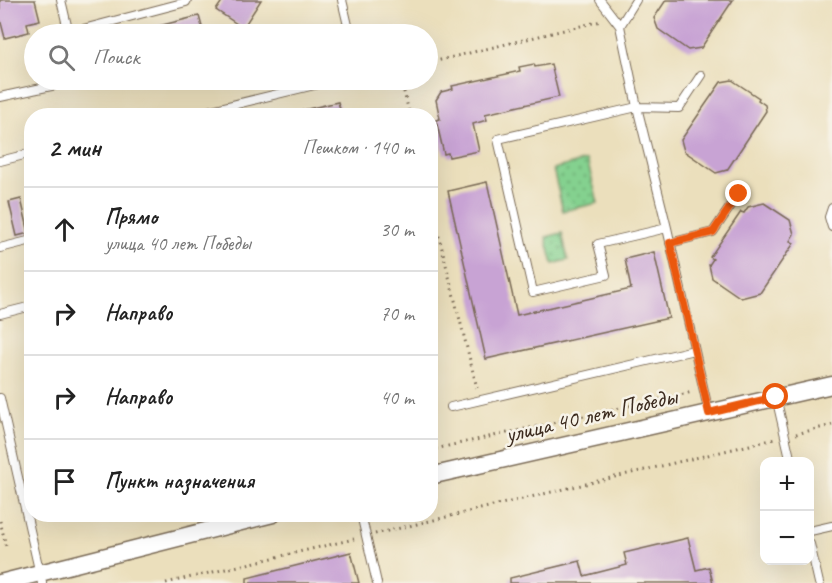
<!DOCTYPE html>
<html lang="ru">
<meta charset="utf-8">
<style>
body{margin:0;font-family:Caveat,sans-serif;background:#f6f6f6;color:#222}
.controls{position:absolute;right:18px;bottom:18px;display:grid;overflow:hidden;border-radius:12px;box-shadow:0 6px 24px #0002}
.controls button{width:54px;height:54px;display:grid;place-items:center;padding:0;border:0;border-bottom:2px solid #e0e0e0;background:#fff;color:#222;font:30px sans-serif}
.stop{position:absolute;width:18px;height:18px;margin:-14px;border:4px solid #ea580c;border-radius:50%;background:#fff}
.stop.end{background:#ea580c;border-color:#fff;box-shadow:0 2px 6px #0008}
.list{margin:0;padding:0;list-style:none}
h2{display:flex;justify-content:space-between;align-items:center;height:78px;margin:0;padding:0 24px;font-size:26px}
h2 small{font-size:20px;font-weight:400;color:#767676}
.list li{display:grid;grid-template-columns:39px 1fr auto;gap:18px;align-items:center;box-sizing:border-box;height:84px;padding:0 24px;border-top:2px solid #e0e0e0}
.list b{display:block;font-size:22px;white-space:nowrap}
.list p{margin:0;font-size:20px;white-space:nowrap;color:#767676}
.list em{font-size:20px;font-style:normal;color:#767676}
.icon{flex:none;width:33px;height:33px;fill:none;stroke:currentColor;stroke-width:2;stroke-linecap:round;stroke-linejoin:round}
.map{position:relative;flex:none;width:832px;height:583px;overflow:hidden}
.search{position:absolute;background:#fff;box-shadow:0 6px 24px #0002;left:24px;top:24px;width:414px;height:66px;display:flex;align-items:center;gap:15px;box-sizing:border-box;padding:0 21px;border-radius:33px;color:#767676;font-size:22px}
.panel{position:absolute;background:#fff;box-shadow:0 6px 24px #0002;left:24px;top:108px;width:414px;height:414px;border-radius:24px}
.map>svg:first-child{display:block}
.park{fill:url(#park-dots);stroke:#607e56;stroke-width:1.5}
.building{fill:#c8a3d4}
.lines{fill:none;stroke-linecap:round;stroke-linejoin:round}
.lane-casing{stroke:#796955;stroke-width:10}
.street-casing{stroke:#796955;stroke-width:19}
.path{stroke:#796955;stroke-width:3;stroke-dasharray:1.5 4.5;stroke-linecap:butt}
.lane{stroke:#fff;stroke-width:8}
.street{stroke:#fff;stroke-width:16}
.route{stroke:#ea580c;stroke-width:8}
.labels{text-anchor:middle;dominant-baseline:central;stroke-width:5;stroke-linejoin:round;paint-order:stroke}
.street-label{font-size:24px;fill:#3b2a1e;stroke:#f7f3e8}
</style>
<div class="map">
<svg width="832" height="583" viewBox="0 0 832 583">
<defs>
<pattern id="park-dots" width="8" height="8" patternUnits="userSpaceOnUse" patternTransform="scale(1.5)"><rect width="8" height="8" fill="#84d18f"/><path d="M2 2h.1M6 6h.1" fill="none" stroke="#6daa74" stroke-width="1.8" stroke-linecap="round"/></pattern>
</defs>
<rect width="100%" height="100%" fill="#f7f3e8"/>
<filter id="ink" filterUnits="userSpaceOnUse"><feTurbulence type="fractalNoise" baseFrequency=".0167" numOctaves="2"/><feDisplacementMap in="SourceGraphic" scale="12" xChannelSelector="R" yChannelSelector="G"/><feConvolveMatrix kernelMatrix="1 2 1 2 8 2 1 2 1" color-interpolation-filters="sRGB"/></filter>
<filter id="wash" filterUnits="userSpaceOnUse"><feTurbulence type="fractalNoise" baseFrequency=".008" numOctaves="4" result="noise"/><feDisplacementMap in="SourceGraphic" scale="24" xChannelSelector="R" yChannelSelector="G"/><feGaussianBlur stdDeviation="1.35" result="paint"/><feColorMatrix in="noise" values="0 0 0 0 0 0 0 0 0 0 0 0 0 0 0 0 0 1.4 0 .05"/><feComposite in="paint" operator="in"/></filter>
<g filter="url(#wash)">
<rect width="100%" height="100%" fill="#ebdfbc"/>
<path class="park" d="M587,160L598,203L563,211L553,169Z
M562,233L568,260L553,264L546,237Z"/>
<g id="blocks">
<path class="building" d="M0,0H35L40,20L27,23L29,32L5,38L0,19Z
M223,0H261L243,28L216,10Z
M666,0H733L701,48L688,50L658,29L654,18Z
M199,16L204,34H142V30Z
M534,64L535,67L551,64L559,97L485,114L487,120L473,124L479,151L449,157L448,153L444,154L436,120L440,119L436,100L441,92L453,89L452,86L520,71L519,67Z
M732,80L759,98L758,100L765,105L766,111L727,170L716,173L684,151L681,140L721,82Z
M338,102L342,116H304L303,110Z
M487,182L517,315L631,289L625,259L654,252L669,318L486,359L448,191Z
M21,199L29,233L17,236L9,202Z
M764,203L790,220L794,234L790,241L794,243L760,293L741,298L712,278L709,265L713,259L710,257L741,212L744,213L748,207Z
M688,538L696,570L709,567L713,583H510V578L580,561L584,576L627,565L624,553Z
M351,552L359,583H247V578Z"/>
</g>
</g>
<g filter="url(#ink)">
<use href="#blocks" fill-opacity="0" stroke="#796955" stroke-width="1.5"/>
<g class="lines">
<defs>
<path id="lane" d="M61,0L69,34
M342,0L350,34
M600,0L620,26L637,107L667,228L709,413
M620,26L636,0
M68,33L186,2L187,0
M0,97L79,80
M187,116L335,80
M0,161L32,153
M832,208L829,217L832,227
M667,228L598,244L606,275L533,292L498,139L637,107L679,108L701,75
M670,243L713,232L739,194
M0,248L32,240
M0,314L32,306
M776,397L791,462
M0,398L42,583
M451,407L694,350
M361,514L377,583
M810,531L832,526
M810,544L819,583"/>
<path id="street" d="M430,476L832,385
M0,583L273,514"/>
</defs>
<use href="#lane" class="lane-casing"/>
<use href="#street" class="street-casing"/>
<path class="path" d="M428,63L601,21
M401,80L410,116
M430,201L477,388
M796,434L832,425
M430,450L693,392
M0,521L7,550
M375,534L775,439
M166,583L354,539"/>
<use href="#lane" class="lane"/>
<use href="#street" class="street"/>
</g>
</g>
<g class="lines" filter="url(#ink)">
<path class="route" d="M739,194L713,232L670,243L709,413L776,397"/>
</g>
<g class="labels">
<g class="street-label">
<text transform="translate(591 415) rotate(-13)">улица 40 лет Победы</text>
</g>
</g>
</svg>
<div class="controls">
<button>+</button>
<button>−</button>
</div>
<div class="stop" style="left:776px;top:397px"></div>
<div class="stop end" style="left:739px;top:194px"></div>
<div class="search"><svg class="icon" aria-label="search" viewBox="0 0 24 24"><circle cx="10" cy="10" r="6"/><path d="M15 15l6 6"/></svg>Поиск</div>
<section class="panel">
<h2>2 мин<small>Пешком · 140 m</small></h2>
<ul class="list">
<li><svg class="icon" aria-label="ahead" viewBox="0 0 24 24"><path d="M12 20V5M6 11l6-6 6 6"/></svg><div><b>Прямо</b><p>улица 40 лет Победы</p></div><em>30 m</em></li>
<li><svg class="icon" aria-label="right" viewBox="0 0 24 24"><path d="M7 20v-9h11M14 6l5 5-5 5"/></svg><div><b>Направо</b></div><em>70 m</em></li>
<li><svg class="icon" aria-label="right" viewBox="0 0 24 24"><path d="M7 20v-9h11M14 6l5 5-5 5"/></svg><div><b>Направо</b></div><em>40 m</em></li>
<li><svg class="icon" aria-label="arrive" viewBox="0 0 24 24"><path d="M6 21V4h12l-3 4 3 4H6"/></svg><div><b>Пункт назначения</b></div></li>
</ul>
</section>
</div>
